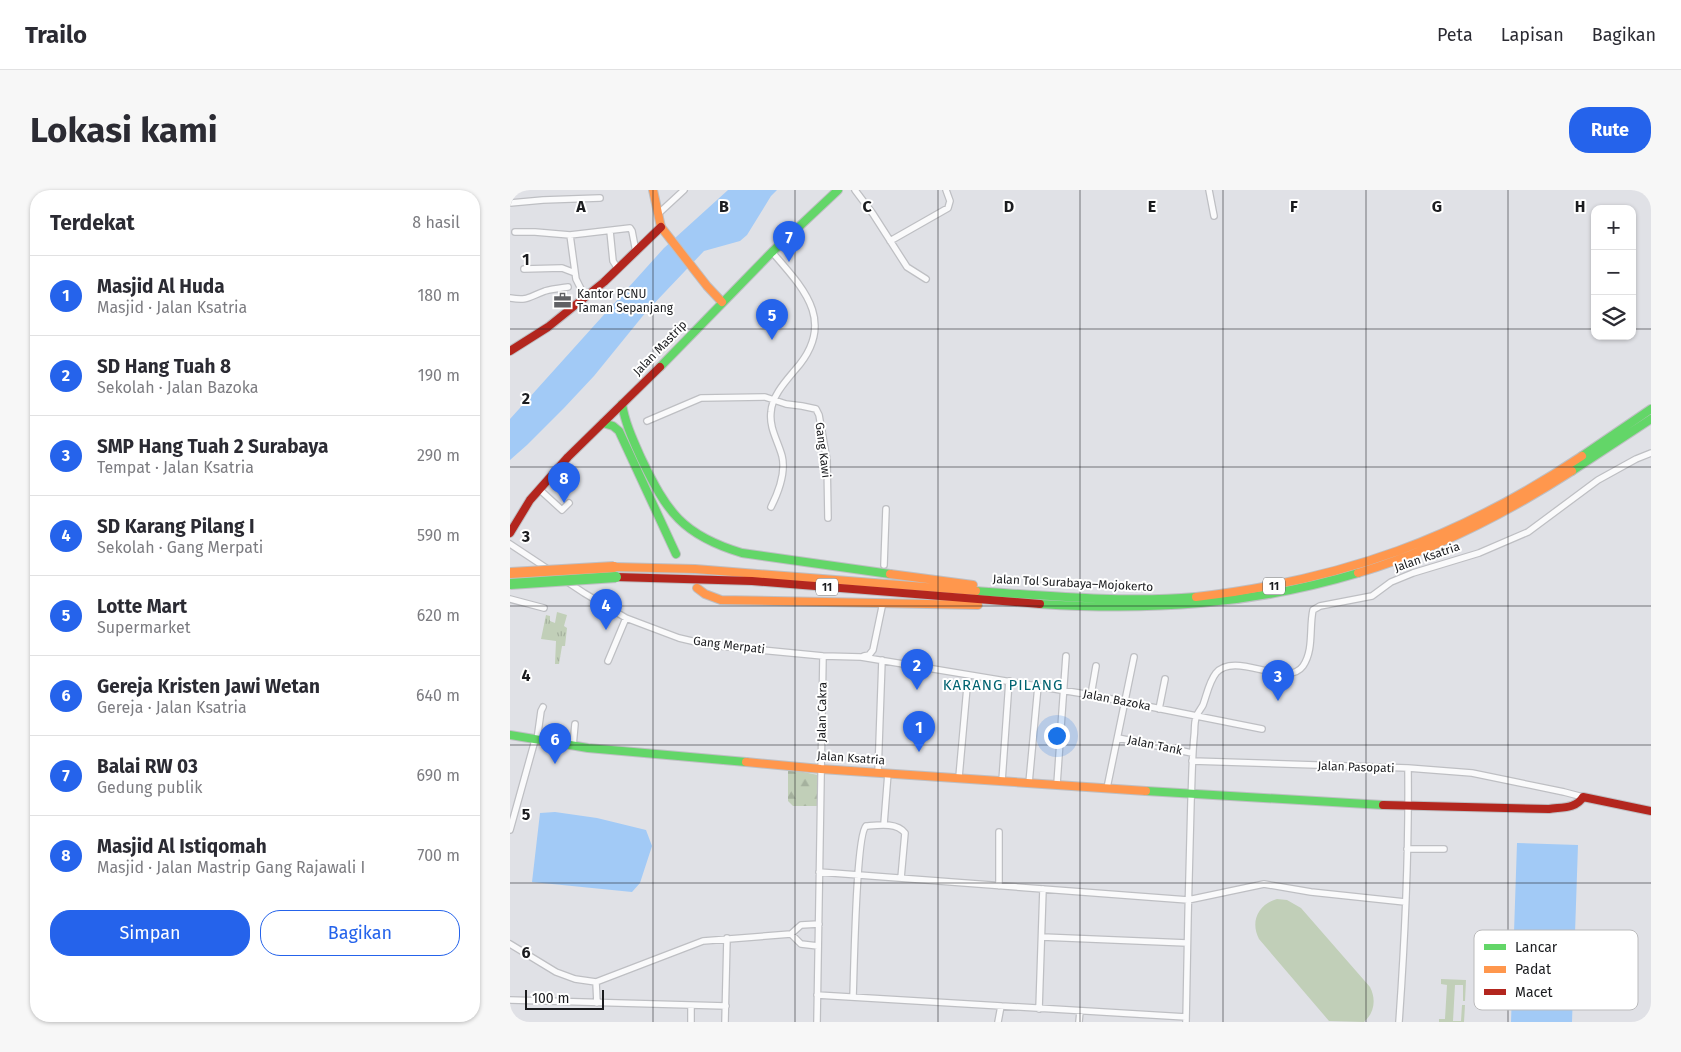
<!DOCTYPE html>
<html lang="id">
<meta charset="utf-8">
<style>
body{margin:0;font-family:"Fira Sans",sans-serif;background:#f7f7f7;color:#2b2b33}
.controls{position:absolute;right:15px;top:15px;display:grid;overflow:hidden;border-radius:10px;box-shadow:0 1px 4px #0004}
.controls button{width:45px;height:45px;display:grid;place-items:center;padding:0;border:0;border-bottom:1px solid #e1e1e2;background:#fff;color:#2b2b33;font:25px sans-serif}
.scale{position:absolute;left:15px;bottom:12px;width:79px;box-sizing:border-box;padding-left:5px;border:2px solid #1b1c1f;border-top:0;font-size:14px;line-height:18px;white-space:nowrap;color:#1b1c1f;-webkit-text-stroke:4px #fff;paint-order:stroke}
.you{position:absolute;left:546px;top:545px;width:18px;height:18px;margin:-12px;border:4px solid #fff;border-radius:50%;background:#1a73e8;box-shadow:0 0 0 8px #1a73e833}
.badge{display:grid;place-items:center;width:32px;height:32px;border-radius:50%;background:#2563eb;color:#fff;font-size:16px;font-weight:700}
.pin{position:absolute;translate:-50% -41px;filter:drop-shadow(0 1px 2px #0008)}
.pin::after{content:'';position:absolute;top:26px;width:18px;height:15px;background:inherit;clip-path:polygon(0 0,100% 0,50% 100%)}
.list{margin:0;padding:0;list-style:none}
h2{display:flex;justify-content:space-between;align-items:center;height:65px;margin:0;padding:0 20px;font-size:21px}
h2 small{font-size:16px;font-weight:400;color:#7c7c81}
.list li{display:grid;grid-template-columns:32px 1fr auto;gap:15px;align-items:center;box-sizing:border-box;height:80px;padding:0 20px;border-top:1px solid #e1e1e2}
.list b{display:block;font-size:19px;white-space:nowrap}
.list p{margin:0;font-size:16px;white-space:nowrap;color:#7c7c81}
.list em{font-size:16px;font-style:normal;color:#7c7c81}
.actions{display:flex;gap:10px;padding:15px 20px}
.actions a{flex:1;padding:11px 0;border:1px solid #2563eb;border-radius:20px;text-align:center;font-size:18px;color:#2563eb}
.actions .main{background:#2563eb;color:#fff}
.icon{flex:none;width:28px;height:28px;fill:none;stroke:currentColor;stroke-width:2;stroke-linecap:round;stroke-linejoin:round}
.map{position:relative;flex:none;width:1141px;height:832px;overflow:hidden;border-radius:20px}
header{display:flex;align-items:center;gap:30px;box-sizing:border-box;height:70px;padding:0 25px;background:#fff;border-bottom:1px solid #e1e1e2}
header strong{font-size:24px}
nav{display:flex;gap:28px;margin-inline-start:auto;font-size:18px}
.intro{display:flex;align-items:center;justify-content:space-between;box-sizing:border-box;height:120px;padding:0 30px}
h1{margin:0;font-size:35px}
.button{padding:12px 22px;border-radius:20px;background:#2563eb;color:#fff;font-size:18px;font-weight:700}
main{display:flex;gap:30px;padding:0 30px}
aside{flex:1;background:#fff;border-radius:20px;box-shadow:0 1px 4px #0004}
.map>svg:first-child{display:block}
.grass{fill:url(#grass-tufts)}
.forest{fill:url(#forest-firs)}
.green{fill:#c1cfb8}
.water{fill:#a2caf6}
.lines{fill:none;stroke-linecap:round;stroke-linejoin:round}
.street-casing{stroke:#bebfc3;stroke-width:8}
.fast-casing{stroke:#bebfc3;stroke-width:10}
.slow-casing{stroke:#bebfc3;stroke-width:10}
.jam-casing{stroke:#bebfc3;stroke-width:10}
.street{stroke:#fafafb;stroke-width:5.5}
.fast{stroke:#63d668;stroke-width:8}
.slow{stroke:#ff974d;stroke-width:8}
.jam{stroke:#b3261e;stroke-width:8}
.fast-bridge-casing{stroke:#bebfc3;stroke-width:12;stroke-linecap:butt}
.slow-bridge-casing{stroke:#bebfc3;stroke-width:12;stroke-linecap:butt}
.fast-bridge{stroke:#63d668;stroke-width:10}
.slow-bridge{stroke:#ff974d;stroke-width:10}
.grid{fill:none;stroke:#1b1c1f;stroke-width:1;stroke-opacity:0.55}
.labels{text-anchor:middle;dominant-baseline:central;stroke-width:4;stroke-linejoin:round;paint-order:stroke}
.shield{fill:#fff;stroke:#5f6062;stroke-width:1}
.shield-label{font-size:11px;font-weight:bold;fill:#1b1c1f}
.poi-label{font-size:12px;fill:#1b1c1f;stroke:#fff;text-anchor:start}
.street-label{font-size:12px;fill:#1b1c1f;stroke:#fff}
.quarter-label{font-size:15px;letter-spacing:1px;fill:#006371;stroke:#fff}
.key{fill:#fff;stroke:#bbbbbc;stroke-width:1}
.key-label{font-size:14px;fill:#1b1c1f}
.grid-label{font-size:16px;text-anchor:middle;font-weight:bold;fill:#1b1c1f;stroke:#fff;stroke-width:4;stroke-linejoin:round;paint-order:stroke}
</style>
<header>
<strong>Trailo</strong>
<nav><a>Peta</a><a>Lapisan</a><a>Bagikan</a></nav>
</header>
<div class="intro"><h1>Lokasi kami</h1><a class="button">Rute</a></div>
<main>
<aside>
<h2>Terdekat<small>8 hasil</small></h2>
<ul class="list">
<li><span class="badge">1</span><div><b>Masjid Al Huda</b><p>Masjid · Jalan Ksatria</p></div><em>180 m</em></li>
<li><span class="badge">2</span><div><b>SD Hang Tuah 8</b><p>Sekolah · Jalan Bazoka</p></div><em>190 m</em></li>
<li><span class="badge">3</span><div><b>SMP Hang Tuah 2 Surabaya</b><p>Tempat · Jalan Ksatria</p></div><em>290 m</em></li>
<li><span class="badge">4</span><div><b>SD Karang Pilang I</b><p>Sekolah · Gang Merpati</p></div><em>590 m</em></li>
<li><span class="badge">5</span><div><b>Lotte Mart</b><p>Supermarket</p></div><em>620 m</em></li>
<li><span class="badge">6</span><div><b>Gereja Kristen Jawi Wetan</b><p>Gereja · Jalan Ksatria</p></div><em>640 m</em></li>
<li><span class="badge">7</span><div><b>Balai RW 03</b><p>Gedung publik</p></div><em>690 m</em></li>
<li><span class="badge">8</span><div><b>Masjid Al Istiqomah</b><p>Masjid · Jalan Mastrip Gang Rajawali I</p></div><em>700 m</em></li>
</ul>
<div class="actions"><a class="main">Simpan</a><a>Bagikan</a></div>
</aside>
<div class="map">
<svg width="1141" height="832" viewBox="0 0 1141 832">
<defs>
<pattern id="grass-tufts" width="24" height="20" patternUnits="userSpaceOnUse" patternTransform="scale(1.25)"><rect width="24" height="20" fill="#c1cfb8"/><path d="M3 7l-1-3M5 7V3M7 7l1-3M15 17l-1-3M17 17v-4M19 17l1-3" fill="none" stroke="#a5b19e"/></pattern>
<pattern id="forest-firs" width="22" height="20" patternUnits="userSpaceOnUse" patternTransform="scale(1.25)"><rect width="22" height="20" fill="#c1cfb8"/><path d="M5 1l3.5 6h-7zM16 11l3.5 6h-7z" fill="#a5b19e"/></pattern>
</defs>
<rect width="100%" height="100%" fill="#e0e1e6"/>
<path class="grass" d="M47,422L57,425L54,436L57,438L55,456H52L49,474H45L46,451L31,449L36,425L40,426V431L45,433Z"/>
<path class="forest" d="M278,579L308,585L309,616H283L278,611Z"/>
<path class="green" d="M767,709L777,710L791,718L860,797C866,809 865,822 854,832L819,831L749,749C740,732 748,714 767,709Z
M931,789L956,790L955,811H953V795H945L943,831H951L952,815H955L954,832H929V829H935L937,795L931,794Z"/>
<path class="water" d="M218,0H267L261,6L237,45L230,51L194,61L136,122L84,186L54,218L17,255L0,270V229L154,58Z
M45,622L87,628L136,640L142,656L130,693L122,702L22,692L30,623Z
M1007,653L1068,655L1062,832H1001Z"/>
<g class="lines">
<defs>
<path id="street" d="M345,0L363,24L397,77L416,89
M699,0L704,26
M0,13L33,10L90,8
M148,24L174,0
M100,41L103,71L108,79
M5,42H25L60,45L120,38L122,41L126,62
M60,45L66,89L75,107
M380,51L438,18L440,11L436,0
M14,79L52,78L65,83
M0,108C19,111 18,107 35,101C42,99 51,98 58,97
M137,231L191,208L255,207L276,214L292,216L306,219L309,225L317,270L318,328
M29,299L52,320L59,313
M261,317C268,303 276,282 272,266C268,251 259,238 261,222C262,206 275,192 285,180C327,133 295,100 262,62
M0,354L74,403L116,428L169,448L199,455L313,466L351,467L581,505L752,539
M374,375L376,319
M0,409L34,418
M354,466L359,465L363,460L372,417
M98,471L116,428
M581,505L586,476
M649,519L655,489
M608,548L682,563
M27,550L31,521L33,517
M63,556L65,534
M682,571L898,578L962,583L1054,602L1073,607
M368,583L372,470
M449,587L458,486
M492,591L499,491
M519,593L528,496
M547,594L556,466
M597,598L624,467
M374,634L378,583
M0,640L25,550
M897,659H934
M309,682L678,710L754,694L801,702L895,712
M489,696V642
M281,744L291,754L308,756
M532,747L677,753
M0,754L46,782L65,789L86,792L193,751L281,744L291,735L309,734
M86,792L87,813
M307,805L676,827
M343,807C344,784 346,645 356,636C368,635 387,632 395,643L391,688
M0,810L216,816
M529,819L533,699
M181,832V816
M215,832L217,748
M307,832L313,466
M488,832L491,816
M569,832L570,821
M676,832C677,758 679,685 681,611C682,590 682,568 684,547C685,541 684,533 686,528C687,523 691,519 693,515C697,504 699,492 706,483C725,460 777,499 793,476C804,460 799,438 803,420L810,416L862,406L881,392L903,383L969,363L1018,342L1088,290L1126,269L1141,263
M889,832C895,748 899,663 898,578"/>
<path id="fast" d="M150,177L262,62L328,0
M112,214C115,233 123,250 131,268C157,322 172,345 232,363L380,384
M93,233L103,236L109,241L166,364
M1072,266L1141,219
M1062,281L1141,229
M466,401C540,406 613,413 686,407
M530,414C641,421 741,415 848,383
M0,545L78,558L236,572
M636,601L873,615"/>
<path id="slow" d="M143,0L151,37L197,96L212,112
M104,377L185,379L466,401
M848,383C925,360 995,324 1062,281
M380,384L463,395
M187,398L195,404L211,410L468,415
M686,407C833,390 949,348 1072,266
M236,572L311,579L636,601"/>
<path id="jam" d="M0,161L38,137L94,92L151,37
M0,343L20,310L58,267L150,177
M106,387L242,391L530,414
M873,615L1039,619C1051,617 1066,619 1073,607L1141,621"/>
</defs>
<use href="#street" class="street-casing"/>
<use href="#fast" class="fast-casing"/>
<use href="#slow" class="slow-casing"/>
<use href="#jam" class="jam-casing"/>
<use href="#street" class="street"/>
<use href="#fast" class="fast"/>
<use href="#slow" class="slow"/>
<use href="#jam" class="jam"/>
<defs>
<path id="fast-bridge" d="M0,394L106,387"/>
<path id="slow-bridge" d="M0,383L104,377"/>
</defs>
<use href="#fast-bridge" class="fast-bridge-casing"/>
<use href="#slow-bridge" class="slow-bridge-casing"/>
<use href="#fast-bridge" class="fast-bridge"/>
<use href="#slow-bridge" class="slow-bridge"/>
</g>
<path class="grid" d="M143,0V832M285,0V832M428,0V832M570,0V832M713,0V832M856,0V832M998,0V832M0,139H1085M1122,139H1141M0,277H1141M0,416H1141M0,555H1141M0,693H1141"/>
<defs>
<symbol id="office-bare" viewBox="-9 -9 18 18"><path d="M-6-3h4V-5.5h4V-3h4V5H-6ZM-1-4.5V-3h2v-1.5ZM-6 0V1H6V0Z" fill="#606165" stroke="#fff" stroke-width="2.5" paint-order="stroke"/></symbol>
</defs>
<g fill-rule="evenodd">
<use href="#office-bare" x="40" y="98" width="25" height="25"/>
</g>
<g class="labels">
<g class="shield">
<rect x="753" y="387.5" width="22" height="17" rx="4"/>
<rect x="306" y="388.5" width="22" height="17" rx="4"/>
</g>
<g class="shield-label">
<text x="764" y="396">11</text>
<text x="317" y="397">11</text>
</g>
<g class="poi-label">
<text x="67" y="104">Kantor PCNU<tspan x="67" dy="14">Taman Sepanjang</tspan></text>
</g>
<g class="street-label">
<text transform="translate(150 158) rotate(-46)">Jalan Mastrip</text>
<text transform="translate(313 260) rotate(83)">Gang Kawi</text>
<text transform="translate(917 367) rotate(-19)">Jalan Ksatria</text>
<text transform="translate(563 393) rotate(3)">Jalan Tol Surabaya–Mojokerto</text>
<text transform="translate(219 455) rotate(7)">Gang Merpati</text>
<text transform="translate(607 510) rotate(11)">Jalan Bazoka</text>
<text transform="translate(312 522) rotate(-89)">Jalan Cakra</text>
<text transform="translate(645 555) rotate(12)">Jalan Tank</text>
<text transform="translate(341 568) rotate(4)">Jalan Ksatria</text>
<text transform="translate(846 577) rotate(2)">Jalan Pasopati</text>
</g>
<g class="quarter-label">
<text x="493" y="495">KARANG PILANG</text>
</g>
</g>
<rect x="964" y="740" width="164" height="80" rx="8" class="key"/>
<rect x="974" y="754" width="22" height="6" fill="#63d668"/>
<rect x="974" y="776" width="22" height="7" fill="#ff974d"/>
<rect x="974" y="799" width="22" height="6" fill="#b3261e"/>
<g class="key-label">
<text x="1005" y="762">Lancar</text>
<text x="1005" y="784">Padat</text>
<text x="1005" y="807">Macet</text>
</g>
<g class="grid-label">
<text x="71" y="22">A</text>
<text x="214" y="22">B</text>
<text x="357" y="22">C</text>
<text x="499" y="22">D</text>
<text x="642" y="22">E</text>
<text x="784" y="22">F</text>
<text x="927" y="22">G</text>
<text x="1070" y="22">H</text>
<text x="16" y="75">1</text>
<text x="16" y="214">2</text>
<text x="16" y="352">3</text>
<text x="16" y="491">4</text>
<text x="16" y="630">5</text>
<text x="16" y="768">6</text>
</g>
</svg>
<div class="controls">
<button>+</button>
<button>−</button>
<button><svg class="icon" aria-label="layers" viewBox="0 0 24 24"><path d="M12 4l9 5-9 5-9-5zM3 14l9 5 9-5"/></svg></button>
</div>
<div class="scale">100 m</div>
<div class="you"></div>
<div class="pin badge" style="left:409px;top:562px">1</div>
<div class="pin badge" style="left:407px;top:500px">2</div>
<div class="pin badge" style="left:768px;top:511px">3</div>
<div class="pin badge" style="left:96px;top:440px">4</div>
<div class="pin badge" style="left:262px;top:150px">5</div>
<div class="pin badge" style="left:45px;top:574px">6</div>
<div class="pin badge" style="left:279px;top:72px">7</div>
<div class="pin badge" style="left:54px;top:313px">8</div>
</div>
</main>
